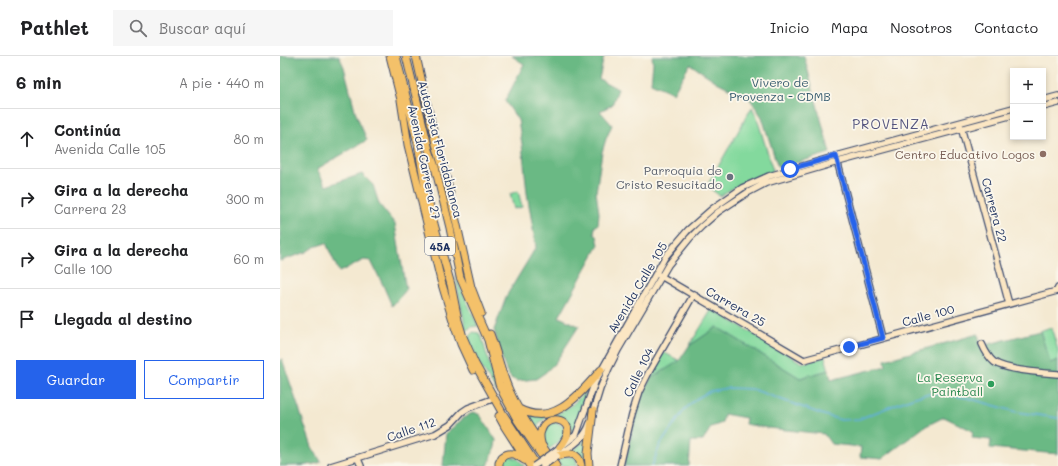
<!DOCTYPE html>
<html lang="es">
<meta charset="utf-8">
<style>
body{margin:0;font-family:Mali,sans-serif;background:#f6f6f6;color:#202124}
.controls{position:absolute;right:12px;top:12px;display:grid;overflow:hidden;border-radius:0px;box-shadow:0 2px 6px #0003}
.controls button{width:36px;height:36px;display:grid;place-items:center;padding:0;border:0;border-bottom:1px solid #e0e0e0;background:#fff;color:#202124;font:20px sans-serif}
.stop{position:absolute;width:12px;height:12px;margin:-9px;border:3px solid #2563eb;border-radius:50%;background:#fff}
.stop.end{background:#2563eb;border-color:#fff;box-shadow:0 1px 4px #0008}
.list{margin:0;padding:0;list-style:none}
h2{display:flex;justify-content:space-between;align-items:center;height:52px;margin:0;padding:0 16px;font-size:17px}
h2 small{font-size:13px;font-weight:400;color:#757577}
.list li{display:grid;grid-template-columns:26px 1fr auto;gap:12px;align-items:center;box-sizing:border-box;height:60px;padding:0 16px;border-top:1px solid #e0e0e0}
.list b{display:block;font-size:15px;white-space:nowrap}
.list p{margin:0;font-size:13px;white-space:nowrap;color:#757577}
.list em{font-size:13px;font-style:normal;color:#757577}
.actions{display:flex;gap:8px;padding:12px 16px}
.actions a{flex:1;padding:9px 0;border:1px solid #2563eb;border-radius:0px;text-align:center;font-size:14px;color:#2563eb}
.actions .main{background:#2563eb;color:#fff}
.icon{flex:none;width:22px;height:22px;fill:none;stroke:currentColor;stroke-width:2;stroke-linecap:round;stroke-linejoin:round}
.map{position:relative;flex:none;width:778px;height:410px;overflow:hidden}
header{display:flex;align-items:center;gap:24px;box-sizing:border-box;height:56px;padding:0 20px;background:#fff;border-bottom:1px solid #e0e0e0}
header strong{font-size:19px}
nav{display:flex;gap:22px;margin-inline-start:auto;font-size:14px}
.search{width:280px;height:36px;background:#f6f6f6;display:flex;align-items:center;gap:10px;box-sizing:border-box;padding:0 14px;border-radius:0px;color:#757577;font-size:15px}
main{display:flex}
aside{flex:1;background:#fff}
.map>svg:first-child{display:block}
.green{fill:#83d99d;stroke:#4f847e}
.forest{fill:#6ab984;stroke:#427471}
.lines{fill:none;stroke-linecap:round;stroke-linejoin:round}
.stream{stroke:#61afda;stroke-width:1.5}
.secondary-casing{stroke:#3c4b6f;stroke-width:8}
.highway-casing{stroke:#3c4b6f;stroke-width:9}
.secondary{stroke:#fbe6c3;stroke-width:5.5}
.highway{stroke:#f4c16a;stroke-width:7}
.secondary-bridge-casing{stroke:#3c4b6f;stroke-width:8;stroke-linecap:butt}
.secondary-bridge{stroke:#fbe6c3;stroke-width:5.5}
.route{stroke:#2563eb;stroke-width:5}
.education-dot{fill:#8d6e63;stroke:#fbf7ec;stroke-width:1.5}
.worship-dot{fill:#6b7280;stroke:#fbf7ec;stroke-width:1.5}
.leisure-dot{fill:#2e9e5b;stroke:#fbf7ec;stroke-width:1.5}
.labels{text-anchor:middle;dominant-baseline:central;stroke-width:3.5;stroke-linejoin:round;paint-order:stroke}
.shield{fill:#fbf7ec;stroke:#5e6b89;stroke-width:1}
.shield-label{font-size:11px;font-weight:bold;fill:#1b2f5e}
.park-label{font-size:12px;fill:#355a6e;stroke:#fbf7ec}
.street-label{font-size:12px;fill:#1b2f5e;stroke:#fbf7ec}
.education-label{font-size:12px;fill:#785e54;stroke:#fbf7ec;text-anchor:end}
.worship-label{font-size:12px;fill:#5b616d;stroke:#fbf7ec;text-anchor:end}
.leisure-label{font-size:12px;fill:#27864d;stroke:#fbf7ec;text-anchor:end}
.neighbourhood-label{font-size:13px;letter-spacing:1px;fill:#54547e;stroke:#fbf7ec}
</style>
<header>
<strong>Pathlet</strong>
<div class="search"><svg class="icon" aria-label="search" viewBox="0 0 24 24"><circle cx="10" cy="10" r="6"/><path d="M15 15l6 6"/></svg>Buscar aquí</div>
<nav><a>Inicio</a><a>Mapa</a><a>Nosotros</a><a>Contacto</a></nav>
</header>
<main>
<aside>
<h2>6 min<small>A pie · 440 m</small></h2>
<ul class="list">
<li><svg class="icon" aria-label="ahead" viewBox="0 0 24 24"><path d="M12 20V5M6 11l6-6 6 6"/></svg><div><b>Continúa</b><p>Avenida Calle 105</p></div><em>80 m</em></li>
<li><svg class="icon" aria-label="right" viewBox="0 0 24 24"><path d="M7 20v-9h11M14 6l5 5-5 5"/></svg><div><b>Gira a la derecha</b><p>Carrera 23</p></div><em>300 m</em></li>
<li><svg class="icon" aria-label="right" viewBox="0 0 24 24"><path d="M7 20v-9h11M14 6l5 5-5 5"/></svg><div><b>Gira a la derecha</b><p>Calle 100</p></div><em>60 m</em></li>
<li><svg class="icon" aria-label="arrive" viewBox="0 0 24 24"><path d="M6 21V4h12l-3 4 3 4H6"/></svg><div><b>Llegada al destino</b></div></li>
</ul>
<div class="actions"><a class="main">Guardar</a><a>Compartir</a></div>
</aside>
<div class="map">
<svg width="778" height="410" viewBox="0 0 778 410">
<rect width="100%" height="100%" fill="#fbf7ec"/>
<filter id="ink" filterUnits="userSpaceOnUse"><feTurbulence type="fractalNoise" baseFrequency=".025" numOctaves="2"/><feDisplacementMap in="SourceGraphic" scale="8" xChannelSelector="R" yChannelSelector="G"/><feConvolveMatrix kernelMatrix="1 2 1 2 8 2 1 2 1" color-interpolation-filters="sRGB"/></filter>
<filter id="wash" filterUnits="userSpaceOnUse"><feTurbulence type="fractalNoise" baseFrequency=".012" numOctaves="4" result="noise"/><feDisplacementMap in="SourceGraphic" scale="16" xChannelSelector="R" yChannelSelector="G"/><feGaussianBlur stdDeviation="0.9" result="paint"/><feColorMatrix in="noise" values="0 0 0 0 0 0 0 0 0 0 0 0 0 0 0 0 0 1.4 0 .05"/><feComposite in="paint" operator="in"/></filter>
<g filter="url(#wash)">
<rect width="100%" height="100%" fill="#f4e9d1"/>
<path class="green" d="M472,51L477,62L493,115C475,121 457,129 440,140L427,130Z
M238,135L242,151L234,153L230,138Z
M175,219L198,270L191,271L186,275Z
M432,253L522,307L545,301L549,314L520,322L437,271L409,290Z
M771,271L778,294V304L770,307L760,275Z
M193,276L199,277L202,282L217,336L200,309L189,283L190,279Z
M383,296L400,305L370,323Z
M307,333L295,372L290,380C291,377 292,373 291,370C286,359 271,357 263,364C259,366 258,371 256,375L247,359C257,359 269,361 278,357C290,353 299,342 307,333Z
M276,366C295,375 279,386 269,393C261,381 259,370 276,366Z
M307,379L306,410H305C303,402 300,397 292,395L302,387Z
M229,400L238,403L245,410H221V404Z
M283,401H295L298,410H281L277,404Z"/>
<path class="forest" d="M0,0H59L64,11L76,58L87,84L37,113L46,130L82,118L93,129L99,148L115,168L126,234L112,250L103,229L91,205L84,204L59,216L46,187L34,191L26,196L0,205Z
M232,0H324L319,23L338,33L332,49L320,55L332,69L326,83L322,96L316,136L319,157L318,169L315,170L314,178L317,180L319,189L279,261L299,270L275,307L266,316L256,323L237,325L231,322L228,318L224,309L214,274L227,239L256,191L247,137L242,88L238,64L225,45L244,8Z
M372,0H524L550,97L498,112L482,61L470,43L437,26L410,8L393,37L371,27L373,7Z
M437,271L520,322L549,314L551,324L606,310L605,304L698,278L701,290L760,275L770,307L778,304V398L710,392L711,384L692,382L693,375L664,361L644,371L602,403L580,401L581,391L551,388L544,378L488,372L465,368L466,362L444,358L442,367L431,371L423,385H411L409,410H344L355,361L360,344L370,323L399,305L409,290Z
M2,303L32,391L40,404L41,406C33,410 10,410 0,410V304Z
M194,356L200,359L216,384L215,391L208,410H163L166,377L185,361Z"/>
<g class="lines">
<path class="stream" d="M372,410L380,389L405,353L416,343L430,335L448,332L472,333L544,359L561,364L579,363L632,342L646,338H659L688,342L737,356L778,362"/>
</g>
</g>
<g filter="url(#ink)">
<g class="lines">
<defs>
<path id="secondary" d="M763,44L778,40
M763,51L778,47
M681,71L729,248
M557,104L603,282
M379,219L524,304L777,235L778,232
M702,288C705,295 708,301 714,306C725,314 763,317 778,318
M312,359L320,333L329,312L338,294L388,209L410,182L422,170L438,156L467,137L486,127L558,106L733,59
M274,396L296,379L315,326L385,201L408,174L432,153L462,132L489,120L560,99L733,52
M279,399C292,390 305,383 310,367
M78,403L81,410
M51,410L155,378L170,369L182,356L188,352L210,344
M340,410L352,358L359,336L369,316L414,238"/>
<path id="highway" d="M110,0L121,44L128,89L161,225L175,271L181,288L193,314
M116,0L138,88L146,135L154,168L171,229L178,264L183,281L195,308L223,358L257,410
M126,0L149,94L155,111L170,172L180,221L208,284L219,328L223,337L238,365L269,410
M136,0L156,88L167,125L191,231L201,257
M210,278C217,296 221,316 229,334C241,361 259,385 276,410
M239,353C275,372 300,337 321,314
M219,360L225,371L250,410
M261,387C260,383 259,379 261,375C265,358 293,361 287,380C285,384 283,388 280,391
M277,400C288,397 299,395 301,410
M219,410V407L222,401C230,395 236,398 244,404
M309,410L308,397L313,355"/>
</defs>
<use href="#secondary" class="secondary-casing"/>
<use href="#highway" class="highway-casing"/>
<use href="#secondary" class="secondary"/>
<use href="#highway" class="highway"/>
<defs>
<path id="secondary-bridge" d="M254,410L274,396
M263,410L277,400"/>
</defs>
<use href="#secondary-bridge" class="secondary-bridge-casing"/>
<use href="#secondary-bridge" class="secondary-bridge"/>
</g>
</g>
<g class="lines" filter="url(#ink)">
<path class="route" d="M510,113L556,100L603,282L569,291"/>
</g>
<circle class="education-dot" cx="763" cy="98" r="4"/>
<circle class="worship-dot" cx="450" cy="121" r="4"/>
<circle class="leisure-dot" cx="711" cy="328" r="4"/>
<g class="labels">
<rect class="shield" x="145" y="181" width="30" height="18" rx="3"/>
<g class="shield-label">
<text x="160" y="190">45A</text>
</g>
<g class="park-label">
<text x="500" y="26">Vivero de<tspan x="500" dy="14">Provenza - CDMB</tspan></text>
</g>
<g class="street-label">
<text transform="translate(161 93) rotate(75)">Autopista Floridablanca</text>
<text transform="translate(145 106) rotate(78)">Avenida Carrera 27</text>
<text transform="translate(715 154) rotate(75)">Carrera 22</text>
<text transform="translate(357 231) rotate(-59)">Avenida Calle 105</text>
<text transform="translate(456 250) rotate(30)">Carrera 25</text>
<text transform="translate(648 259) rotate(-15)">Calle 100</text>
<text transform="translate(358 316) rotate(-64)">Calle 104</text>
<text transform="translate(131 373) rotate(-19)">Calle 112</text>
</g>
<g class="education-label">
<text x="755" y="98">Centro Educativo Logos</text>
</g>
<g class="worship-label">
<text x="442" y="114">Parroquia de<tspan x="442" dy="14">Cristo Resucitado</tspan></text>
</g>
<g class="leisure-label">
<text x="703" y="321">La Reserva<tspan x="703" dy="14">Paintball</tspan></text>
</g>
<g class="neighbourhood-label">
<text x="611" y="67">PROVENZA</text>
</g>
</g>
</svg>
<div class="controls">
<button>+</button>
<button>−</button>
</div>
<div class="stop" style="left:510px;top:113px"></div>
<div class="stop end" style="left:569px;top:291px"></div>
</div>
</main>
